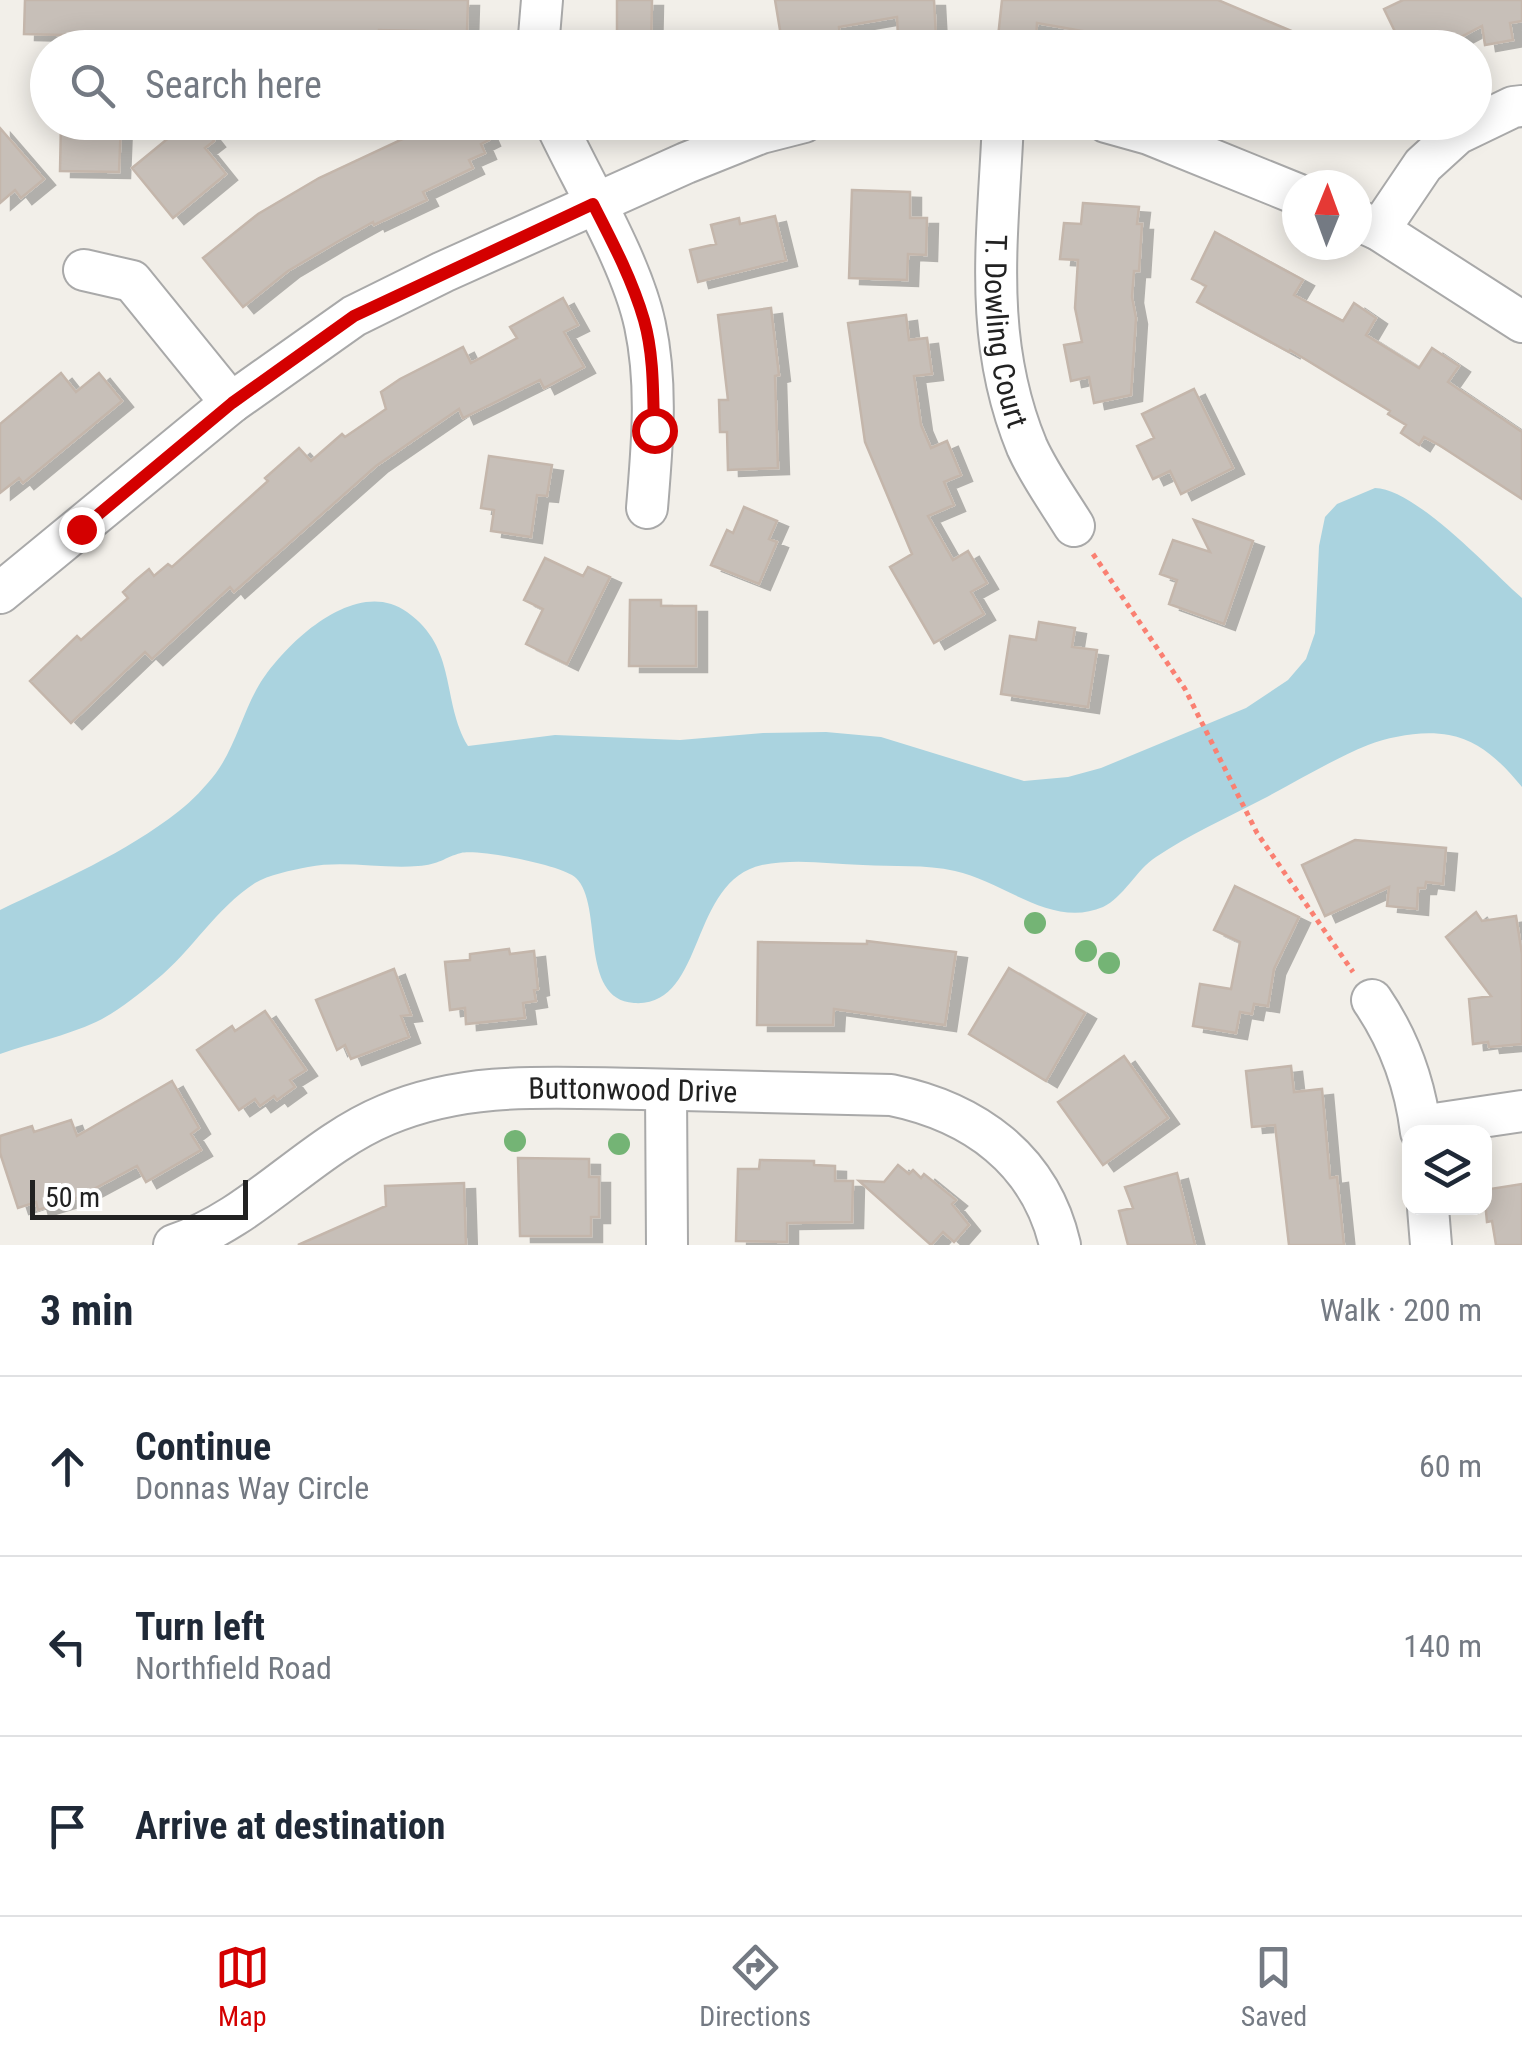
<!DOCTYPE html>
<meta charset="utf-8">
<style>
body{margin:0;font-family:"Roboto Condensed",sans-serif;background:#f2f2f3;color:#1f2937}
.controls{position:absolute;right:30px;bottom:30px;display:grid;overflow:hidden;border-radius:20px;box-shadow:0 5px 25px #0003}
.controls button{width:90px;height:90px;display:grid;place-items:center;padding:0;border:0;border-bottom:2px solid #e0e1e3;background:#fff;color:#1f2937;font:50px sans-serif}
.compass{position:absolute;left:1282px;top:170px;width:90px;height:90px;border-radius:50%;background:#fff;box-shadow:0 5px 25px #0003;rotate:1deg}
.scale{position:absolute;left:30px;bottom:25px;width:218px;box-sizing:border-box;padding-left:10px;border:5px solid #222;border-top:0;font-size:28px;line-height:35px;white-space:nowrap;color:#222;-webkit-text-stroke:8px #fff;paint-order:stroke}
.stop{position:absolute;width:30px;height:30px;margin:-22px;border:8px solid #d40000;border-radius:50%;background:#fff}
.stop.end{background:#d40000;border-color:#fff;box-shadow:0 2px 10px #0008}
.list{margin:0;padding:0;list-style:none}
h2{display:flex;justify-content:space-between;align-items:center;height:130px;margin:0;padding:0 40px;font-size:42px}
h2 small{font-size:32px;font-weight:400;color:#747a83}
.list li{display:grid;grid-template-columns:65px 1fr auto;gap:30px;align-items:center;box-sizing:border-box;height:180px;padding:0 40px;border-top:2px solid #e0e1e3}
.list b{display:block;font-size:38px;white-space:nowrap}
.list p{margin:0;font-size:32px;white-space:nowrap;color:#747a83}
.list em{font-size:32px;font-style:normal;color:#747a83}
.icon{flex:none;width:55px;height:55px;fill:none;stroke:currentColor;stroke-width:2;stroke-linecap:round;stroke-linejoin:round}
.map{position:relative;flex:none;width:1522px;height:1245px;overflow:hidden}
.search{position:absolute;background:#fff;box-shadow:0 5px 25px #0003;left:30px;right:30px;top:30px;height:110px;display:flex;align-items:center;gap:25px;box-sizing:border-box;padding:0 35px;border-radius:55px;color:#747a83;font-size:38px}
.sheet{height:670px;background:#fff}
nav{display:flex;justify-content:space-around;align-items:center;box-sizing:border-box;height:140px;border-top:2px solid #e0e1e3;background:#fff;font-size:28px;color:#747a83}
nav a{display:grid;justify-items:center;gap:5px}
nav .on{color:#d40000}
.map>svg:first-child{display:block}
.water{fill:#aad3df}
.building{fill:#c7bfb8;stroke:#c4b6ab;stroke-width:2.5;filter:url(#shadow)}
.lines{fill:none;stroke-linecap:round;stroke-linejoin:round}
.minor-casing{stroke:#a9a9a9;stroke-width:44}
.path{stroke:#fa8072;stroke-width:5;stroke-dasharray:5 5;stroke-linecap:butt}
.minor{stroke:#fff;stroke-width:40}
.tree{fill:#74b475}
.route{stroke:#d40000;stroke-width:12}
.labels{text-anchor:middle;dominant-baseline:central;stroke-width:10;stroke-linejoin:round;paint-order:stroke}
.street-label{font-size:30px;fill:#222;stroke:#fff}
</style>
<div class="map">
<svg width="1522" height="1245" viewBox="0 0 1522 1245">
<defs>
<filter id="shadow"><feDropShadow dx="11" dy="6" stdDeviation="0" flood-color="#0004"/></filter>
</defs>
<rect width="100%" height="100%" fill="#f2efe9"/>
<path class="water" d="M1375,488C1416,489 1490,570 1522,598V787C1502,763 1481,741 1449,735C1423,730 1392,736 1368,745C1331,760 1296,782 1261,800C1226,818 1189,835 1156,857C1137,869 1123,898 1103,907C1052,929 1003,881 955,871C925,864 894,867 863,865C830,864 796,858 762,865C688,881 706,1008 634,1003C578,999 604,905 576,878C563,865 479,849 461,853C445,857 439,865 418,866C382,869 343,860 308,867C292,870 268,875 255,883C216,908 192,951 156,980C139,994 117,1012 96,1022C66,1036 31,1043 0,1054V910C60,881 126,853 179,811C192,801 206,786 216,773C235,747 243,712 259,685C284,644 356,575 407,612C458,648 441,701 468,746L555,735L680,740L763,733L826,732L881,737L1024,781L1068,777L1101,768L1246,708L1288,680L1306,659L1315,633L1319,546L1325,517L1337,504Z"/>
<path class="building" d="M25,0H468L467,32L379,30V39L193,32V38L24,34Z
M617,0H652L651,48H617Z
M775,0H934L936,36L898,37L897,17L839,27L841,44L804,48L802,33L781,36Z
M1002,0H1218L1327,46L1096,48L1099,34L1037,23L1036,40L998,37Z
M1403,0H1522V21L1510,23L1513,40L1485,45L1482,26L1440,48H1403L1384,9Z
M61,122H121L119,172L60,171Z
M188,122H199L214,141L205,148L226,174L173,218L132,168Z
M416,122H481L489,140L481,144L485,153L469,160L473,168L423,192L427,200L374,225L373,222L337,242L288,271L243,307L203,258L258,214L319,178L420,131Z
M0,128L44,179L21,198L15,190L0,203Z
M852,190L910,192V218H927L926,255L908,254L907,280L849,278Z
M1083,203L1139,207L1137,224H1142L1139,271H1134L1132,297L1136,318L1131,395L1094,403L1089,377L1071,381L1064,345L1082,342L1075,308L1078,260L1060,259L1064,223L1081,224Z
M775,216L786,260L698,282L690,250L716,244L711,225L739,218L740,224Z
M1215,232L1303,280L1294,295L1343,321L1354,303L1376,318L1366,335L1419,368L1432,348L1459,366L1448,382L1522,432V499L1439,445L1424,437L1419,445L1401,433L1406,425L1388,414L1390,411L1290,350L1289,352L1197,302L1206,286L1192,279Z
M563,298L578,325L564,332L584,367L544,388L540,380L463,418L459,409L376,466L234,592L230,587L152,659L145,652L71,723L30,681L77,636L81,640L128,598L123,592L136,580L149,569L154,576L168,564L172,567L268,481L265,478L299,448L311,461L342,434L345,437L386,409L381,392L400,379L463,347L471,363L517,338L510,327Z
M771,308L779,375L775,376L778,468L728,470L727,432H720L719,400H728L718,315Z
M906,315L909,340L927,338L932,374L914,376L921,425L931,448L947,441L961,475L944,482L954,505L928,516L953,560L968,551L987,583L971,592L984,614L934,643L890,567L912,554L865,442L848,323Z
M61,373L76,392L99,373L122,401L23,483L19,478L0,493V424Z
M1194,389L1233,468L1181,494L1170,471L1153,479L1137,446L1154,438L1142,414Z
M489,456L552,465L547,496L537,495L531,537L491,531L494,510L481,508Z
M744,507L777,521L769,539L777,542L759,584L711,565L727,530L733,533Z
M1194,520L1253,541L1224,624L1169,604L1177,580L1160,574L1173,540L1210,552Z
M545,558L583,576L588,567L610,577L567,664L526,644L543,609L524,600Z
M630,600H661V606H696V666H629Z
M1039,622L1075,628L1072,647L1097,650L1088,707L1001,694L1010,636L1036,640Z
M1355,840L1446,848L1443,884L1426,882L1425,888H1418L1417,909L1387,906L1389,887L1325,916L1302,865Z
M1235,886L1299,917L1274,969L1268,1006L1254,1004L1252,1014L1240,1012L1236,1033L1193,1026L1200,984L1231,989L1240,942L1214,930Z
M1476,912L1482,921L1516,916L1522,954V1044L1489,1047L1488,1042L1473,1044L1469,999L1491,996L1446,937Z
M867,941L956,952L945,1025L834,1009L833,1025H757L758,942L867,944Z
M509,949L510,954L534,951L538,989L534,990L536,1001L523,1003L525,1018L466,1024L465,1008L450,1010L445,962L470,960V954Z
M1009,968L1085,1013L1046,1081L969,1034Z
M394,969L411,1015L401,1016L409,1037L351,1059L345,1045L337,1050L316,1000Z
M265,1011L306,1070L290,1080L295,1087L277,1100L274,1096L260,1106L255,1099L239,1110L197,1050L232,1026L235,1031Z
M1124,1056L1168,1118L1103,1165L1058,1102Z
M1291,1066L1294,1092L1322,1089L1330,1178L1337,1177L1344,1245H1289L1275,1125L1252,1127L1246,1071Z
M172,1081L199,1128L191,1134L201,1150L146,1182L137,1166L77,1198L38,1210L36,1202L18,1208L0,1153V1136L32,1126L34,1132L71,1120L77,1136Z
M518,1158L589,1159V1177H599V1217H591V1236H520Z
M760,1160L814,1161V1165L835,1166V1181H853L852,1222L787,1223V1242L736,1241L738,1169H759Z
M898,1165L909,1174L913,1170L921,1178L924,1174L956,1200L952,1204L969,1225L954,1242L943,1232L931,1245L859,1181L884,1182Z
M1177,1173L1195,1245H1128L1119,1211L1133,1208L1125,1187Z
M464,1183L466,1245H298L386,1206L385,1186Z
M1522,1184V1245H1496L1492,1221L1487,1222L1484,1190Z"/>
<g class="lines">
<defs>
<g id="minor">
<path d="M538,48L542,0"/>
<path d="M555,122C583,182 632,263 645,325C658,386 652,447 647,508"/>
<path id="s1" d="M1003,122C998,237 982,338 1027,447C1039,474 1058,500 1074,526"/>
<path d="M1106,122L1149,134L1297,194"/>
<path d="M1357,220L1379,230L1522,322"/>
<path d="M1379,230L1423,165L1457,134L1513,107L1522,106"/>
<path d="M84,270L132,281L231,403"/>
<path d="M0,593L231,403L354,316L443,272L686,163L761,133L804,122"/>
<path d="M1372,1000C1400,1041 1415,1083 1421,1132"/>
<path d="M666,1090L667,1245"/>
<path d="M1421,1126L1522,1111"/>
<path d="M1428,1208L1431,1245"/>
<path id="s2" d="M174,1245C254,1219 309,1147 386,1115C468,1080 554,1088 641,1089C724,1091 807,1093 891,1095C974,1112 1040,1159 1060,1245"/>
</g>
</defs>
<use href="#minor" class="minor-casing"/>
<path class="path" d="M1093,554L1185,689L1257,833L1353,972"/>
<use href="#minor" class="minor"/>
</g>
<g class="tree">
<circle cx="1035" cy="923" r="11"/>
<circle cx="1086" cy="951" r="11"/>
<circle cx="1109" cy="963" r="11"/>
<circle cx="515" cy="1141" r="11"/>
<circle cx="619" cy="1144" r="11"/>
</g>
<g class="lines">
<path class="route" d="M81,529L232,403L354,316L593,204C612,241 632,279 644,320C654,355 653,394 654,430"/>
</g>
<g class="labels">
<g class="street-label">
<text stroke="none"><textPath href="#s1" startOffset="210">T. Dowling Court</textPath></text>
<text stroke="none"><textPath href="#s2" startOffset="500">Buttonwood Drive</textPath></text>
</g>
</g>
</svg>
<div class="controls">
<button><svg class="icon" aria-label="layers" viewBox="0 0 24 24"><path d="M12 4l9 5-9 5-9-5zM3 14l9 5 9-5"/></svg></button>
</div>
<svg class="compass" viewBox="-18 -18 36 36"><path d="M0-13l5 13h-10z" fill="#e53935"/><path d="M0 13l5-13h-10z" fill="#747a83"/></svg>
<div class="scale">50 m</div>
<div class="stop" style="left:654px;top:430px"></div>
<div class="stop end" style="left:81px;top:529px"></div>
<div class="search"><svg class="icon" aria-label="search" viewBox="0 0 24 24"><circle cx="10" cy="10" r="6"/><path d="M15 15l6 6"/></svg>Search here</div>
</div>
<section class="sheet">
<h2>3 min<small>Walk · 200 m</small></h2>
<ul class="list">
<li><svg class="icon" aria-label="ahead" viewBox="0 0 24 24"><path d="M12 20V5M6 11l6-6 6 6"/></svg><div><b>Continue</b><p>Donnas Way Circle</p></div><em>60 m</em></li>
<li><svg class="icon" aria-label="left" viewBox="0 0 24 24"><path d="M17 20v-9H6M10 6l-5 5 5 5"/></svg><div><b>Turn left</b><p>Northfield Road</p></div><em>140 m</em></li>
<li><svg class="icon" aria-label="arrive" viewBox="0 0 24 24"><path d="M6 21V4h12l-3 4 3 4H6"/></svg><div><b>Arrive at destination</b></div></li>
</ul>
</section>
<nav>
<a class="on"><svg class="icon" aria-label="map" viewBox="0 0 24 24"><path d="M3 6l6-2 6 2 6-2v14l-6 2-6-2-6 2zM9 4v14M15 6v14"/></svg>Map</a>
<a><svg class="icon" aria-label="directions" viewBox="0 0 24 24"><path d="M12 3l9 9-9 9-9-9zM9 14v-3h6M13 9l2 2-2 2"/></svg>Directions</a>
<a><svg class="icon" aria-label="saved" viewBox="0 0 24 24"><path d="M7 4h10v16l-5-4-5 4z"/></svg>Saved</a>
</nav>
